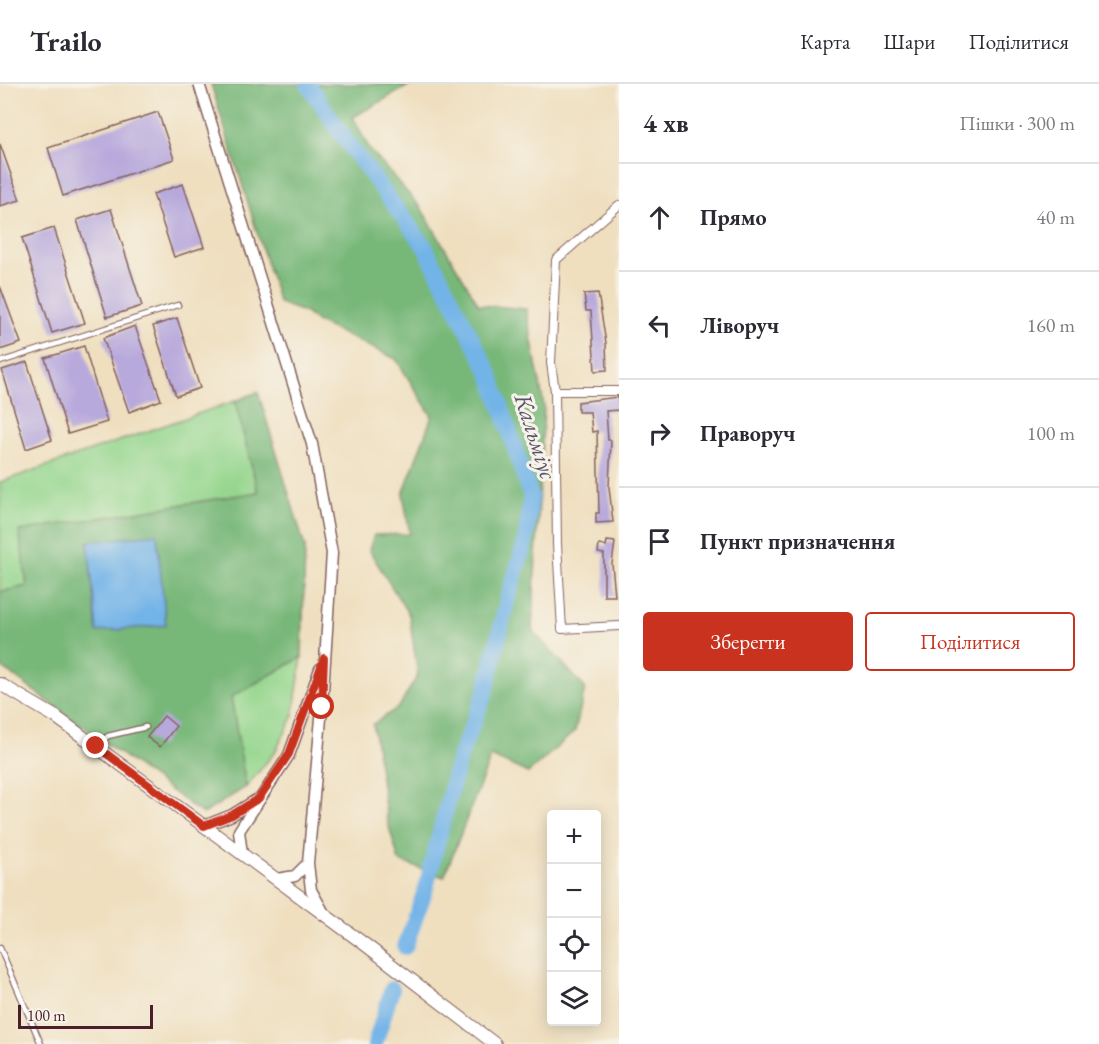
<!DOCTYPE html>
<html lang="uk">
<meta charset="utf-8">
<style>
body{margin:0;font-family:"EB Garamond",serif;background:#f7f7f7;color:#2b2b33}
.controls{position:absolute;right:18px;bottom:18px;display:grid;overflow:hidden;border-radius:6px;box-shadow:0 3px 15px #0003}
.controls button{width:54px;height:54px;display:grid;place-items:center;padding:0;border:0;border-bottom:2px solid #e1e1e2;background:#fff;color:#2b2b33;font:30px sans-serif}
.scale{position:absolute;left:18px;bottom:15px;width:135px;box-sizing:border-box;padding-left:6px;border:3px solid #4a1f2b;border-top:0;font-size:16px;line-height:21px;white-space:nowrap;color:#4a1f2b;-webkit-text-stroke:4px #f7f3e8;paint-order:stroke}
.stop{position:absolute;width:18px;height:18px;margin:-14px;border:4px solid #c8321e;border-radius:50%;background:#fff}
.stop.end{background:#c8321e;border-color:#fff;box-shadow:0 2px 6px #0008}
.list{margin:0;padding:0;list-style:none}
h2{display:flex;justify-content:space-between;align-items:center;height:78px;margin:0;padding:0 24px;font-size:26px}
h2 small{font-size:20px;font-weight:400;color:#7c7c81}
.list li{display:grid;grid-template-columns:39px 1fr auto;gap:18px;align-items:center;box-sizing:border-box;height:108px;padding:0 24px;border-top:2px solid #e1e1e2}
.list b{display:block;font-size:22px;white-space:nowrap}
.list em{font-size:20px;font-style:normal;color:#7c7c81}
.actions{display:flex;gap:12px;padding:18px 24px}
.actions a{flex:1;padding:14px 0;border:2px solid #c8321e;border-radius:6px;text-align:center;font-size:21px;color:#c8321e}
.actions .main{background:#c8321e;color:#fff}
.icon{flex:none;width:33px;height:33px;fill:none;stroke:currentColor;stroke-width:2;stroke-linecap:round;stroke-linejoin:round}
.map{position:relative;flex:none;width:619px;height:960px;overflow:hidden}
header{display:flex;align-items:center;gap:36px;box-sizing:border-box;height:84px;padding:0 30px;background:#fff;border-bottom:2px solid #e1e1e2}
header strong{font-size:28px}
nav{display:flex;gap:33px;margin-inline-start:auto;font-size:21px}
main{display:flex}
aside{flex:1;background:#fff}
.map>svg:first-child{display:block}
.green{fill:#94d68d;stroke:#6f7a5c;stroke-width:1.5}
.forest{fill:#77b778;stroke:#606b52;stroke-width:1.5}
.water{fill:#73b4e8;stroke:#5e6a8a;stroke-width:1.5}
.lines{fill:none;stroke-linecap:round;stroke-linejoin:round}
.river{stroke:#73b4e8;stroke-width:16}
.building{fill:#b8a9dc}
.service-casing{stroke:#84625f;stroke-width:7}
.minor-casing{stroke:#84625f;stroke-width:10}
.tertiary-casing{stroke:#84625f;stroke-width:13}
.secondary-casing{stroke:#84625f;stroke-width:14}
.service{stroke:#fff;stroke-width:4.5}
.minor{stroke:#fff;stroke-width:8}
.tertiary{stroke:#fff;stroke-width:10}
.secondary{stroke:#fff;stroke-width:12}
.route{stroke:#c8321e;stroke-width:8}
.labels{text-anchor:middle;dominant-baseline:central;stroke-width:6;stroke-linejoin:round;paint-order:stroke}
.water-label{font-size:24px;font-style:italic;fill:#58536d;stroke:#f7f3e8}
</style>
<header>
<strong>Trailo</strong>
<nav><a>Карта</a><a>Шари</a><a>Поділитися</a></nav>
</header>
<main>
<div class="map">
<svg width="619" height="960" viewBox="0 0 619 960">
<rect width="100%" height="100%" fill="#f7f3e8"/>
<filter id="ink" filterUnits="userSpaceOnUse"><feTurbulence type="fractalNoise" baseFrequency=".0167" numOctaves="2"/><feDisplacementMap in="SourceGraphic" scale="12" xChannelSelector="R" yChannelSelector="G"/><feConvolveMatrix kernelMatrix="1 2 1 2 8 2 1 2 1" color-interpolation-filters="sRGB"/></filter>
<filter id="wash" filterUnits="userSpaceOnUse"><feTurbulence type="fractalNoise" baseFrequency=".008" numOctaves="4" result="noise"/><feDisplacementMap in="SourceGraphic" scale="24" xChannelSelector="R" yChannelSelector="G"/><feGaussianBlur stdDeviation="1.35" result="paint"/><feColorMatrix in="noise" values="0 0 0 0 0 0 0 0 0 0 0 0 0 0 0 0 0 1.4 0 .05"/><feComposite in="paint" operator="in"/></filter>
<g filter="url(#wash)">
<rect width="100%" height="100%" fill="#efdfbf"/>
<path class="green" d="M235,317L258,408L20,447L27,502L0,508V398Z
M302,573L293,633L275,668L246,703L231,613Z"/>
<path class="forest" d="M211,0H412L353,33L370,66L421,124L479,221L526,225L544,322L532,546L585,604L575,647L528,689L491,672L444,793L399,777L387,736L373,640L399,623L418,591L409,531L369,466L374,451L410,450L403,410L432,332L396,275L318,238L306,229L279,219Z
M258,308L305,463L302,573L231,613L246,703L203,730L0,582V508L27,502L19,447L258,408L235,317Z"/>
<path class="water" d="M157,450L166,541L97,548L88,458Z"/>
<g class="lines">
<path class="river" d="M308,0L342,51L425,163L491,292L531,413L525,459L507,517L486,607L459,674L425,807L405,863
M375,960L392,905"/>
</g>
<g id="blocks">
<path class="building" d="M158,28L174,75L63,112L48,64Z
M0,60L20,116L0,122Z
M183,100L204,163L174,173L153,110Z
M111,125L142,222L107,233L77,136Z
M54,144L85,239L52,249L22,154Z
M0,202L21,259L0,266Z
M598,209L606,259L607,286L595,287L591,227H586L584,210Z
M177,234L200,304L176,312L153,242Z
M135,242L161,316L129,328L103,254Z
M84,262L107,338L68,350L45,274Z
M27,278L52,356L26,365L2,286Z
M618,313L619,326L606,327L608,356H611L609,403L613,438L596,439V429H599L597,347L592,348L590,328H578V318Z
M607,457L615,458L612,480L615,512H604V470L598,469L599,461L606,462Z
M164,632L176,642L160,663L147,653Z"/>
</g>
</g>
<g filter="url(#ink)">
<use href="#blocks" fill-opacity="0" stroke="#84625f" stroke-width="1.5"/>
<g class="lines">
<defs>
<path id="service" d="M0,278L178,221
M96,662L108,652L146,643
M0,864L41,960"/>
<path id="minor" d="M619,121L556,176L551,279L555,307L557,460L562,545L619,542
M555,307H619"/>
<path id="tertiary" d="M199,0L312,360L332,469L322,623L308,779L311,806L325,831
M204,742L232,731L256,716
M242,770L239,747L289,671L320,585
M277,795L295,792L308,779"/>
<path id="secondary" d="M0,600L56,633L367,862L495,960"/>
</defs>
<use href="#service" class="service-casing"/>
<use href="#minor" class="minor-casing"/>
<use href="#tertiary" class="tertiary-casing"/>
<use href="#secondary" class="secondary-casing"/>
<use href="#service" class="service"/>
<use href="#minor" class="minor"/>
<use href="#tertiary" class="tertiary"/>
<use href="#secondary" class="secondary"/>
</g>
</g>
<g class="lines" filter="url(#ink)">
<path class="route" d="M96,662L204,742L232,731L259,714L289,670L324,574L322,623"/>
</g>
<g class="labels">
<g class="water-label">
<text transform="translate(536 352) rotate(72)">Кальміус</text>
</g>
</g>
</svg>
<div class="controls">
<button>+</button>
<button>−</button>
<button><svg class="icon" aria-label="locate" viewBox="0 0 24 24"><circle cx="12" cy="12" r="6"/><path d="M12 2v4M12 18v4M2 12h4M18 12h4"/></svg></button>
<button><svg class="icon" aria-label="layers" viewBox="0 0 24 24"><path d="M12 4l9 5-9 5-9-5zM3 14l9 5 9-5"/></svg></button>
</div>
<div class="scale">100 m</div>
<div class="stop" style="left:322px;top:623px"></div>
<div class="stop end" style="left:96px;top:662px"></div>
</div>
<aside>
<h2>4 хв<small>Пішки · 300 m</small></h2>
<ul class="list">
<li><svg class="icon" aria-label="ahead" viewBox="0 0 24 24"><path d="M12 20V5M6 11l6-6 6 6"/></svg><div><b>Прямо</b></div><em>40 m</em></li>
<li><svg class="icon" aria-label="left" viewBox="0 0 24 24"><path d="M17 20v-9H6M10 6l-5 5 5 5"/></svg><div><b>Ліворуч</b></div><em>160 m</em></li>
<li><svg class="icon" aria-label="right" viewBox="0 0 24 24"><path d="M7 20v-9h11M14 6l5 5-5 5"/></svg><div><b>Праворуч</b></div><em>100 m</em></li>
<li><svg class="icon" aria-label="arrive" viewBox="0 0 24 24"><path d="M6 21V4h12l-3 4 3 4H6"/></svg><div><b>Пункт призначення</b></div></li>
</ul>
<div class="actions"><a class="main">Зберегти</a><a>Поділитися</a></div>
</aside>
</main>
